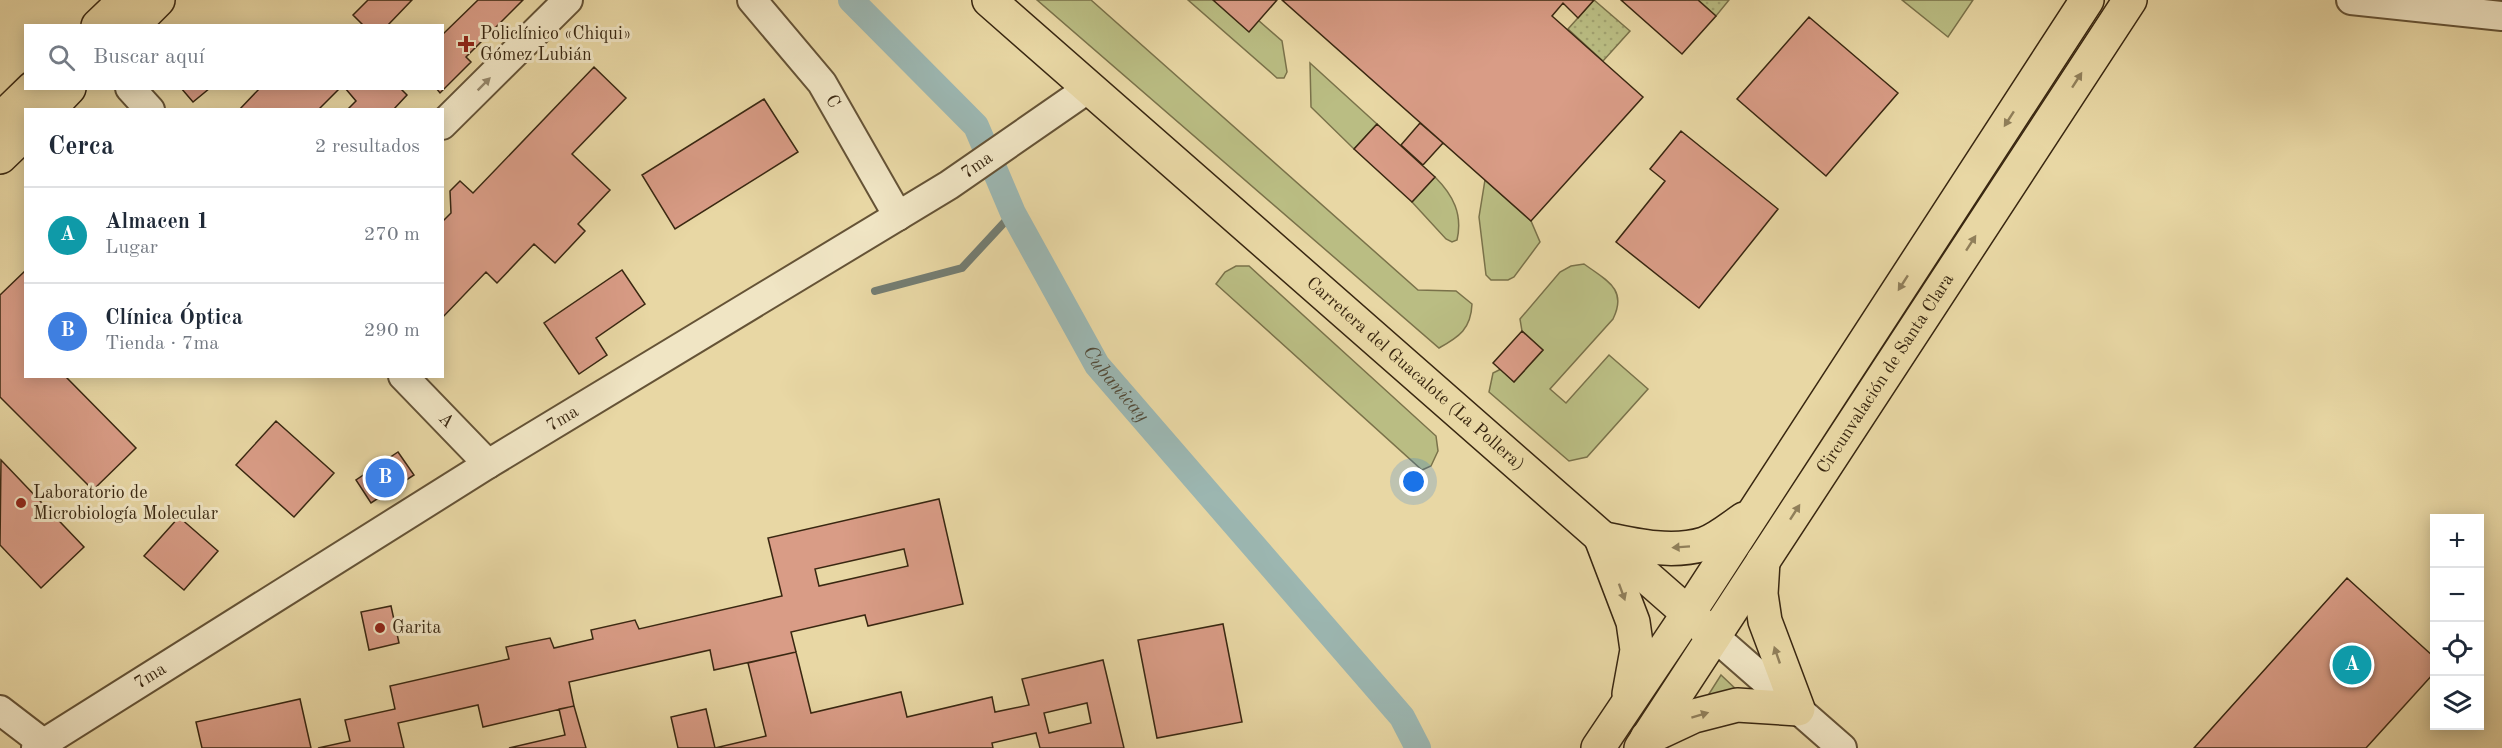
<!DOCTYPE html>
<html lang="es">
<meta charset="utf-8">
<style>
body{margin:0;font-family:"Old Standard TT",serif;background:#f6f6f7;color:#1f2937}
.controls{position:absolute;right:18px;bottom:18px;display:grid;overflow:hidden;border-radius:0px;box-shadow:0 3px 15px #0003}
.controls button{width:54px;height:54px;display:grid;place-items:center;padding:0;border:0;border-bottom:2px solid #e0e1e3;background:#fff;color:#1f2937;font:30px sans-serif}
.you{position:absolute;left:1414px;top:482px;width:21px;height:21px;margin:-15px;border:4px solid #fff;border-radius:50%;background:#1a73e8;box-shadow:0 0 0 9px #1a73e833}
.badge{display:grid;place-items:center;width:39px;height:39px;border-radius:50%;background:#8f2418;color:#fff;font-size:20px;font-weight:700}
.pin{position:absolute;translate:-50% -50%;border:3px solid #fff;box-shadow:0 2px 6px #0006}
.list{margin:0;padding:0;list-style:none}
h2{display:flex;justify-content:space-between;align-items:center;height:78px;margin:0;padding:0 24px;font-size:26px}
h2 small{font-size:20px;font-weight:400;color:#747a83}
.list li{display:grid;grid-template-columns:39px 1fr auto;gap:18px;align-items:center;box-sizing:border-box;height:96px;padding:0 24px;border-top:2px solid #e0e1e3}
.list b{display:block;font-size:22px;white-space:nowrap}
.list p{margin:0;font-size:20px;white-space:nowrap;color:#747a83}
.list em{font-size:20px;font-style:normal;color:#747a83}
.icon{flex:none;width:33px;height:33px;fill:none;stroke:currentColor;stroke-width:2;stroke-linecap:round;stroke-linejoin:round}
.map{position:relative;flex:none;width:2502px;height:748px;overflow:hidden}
.search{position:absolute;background:#fff;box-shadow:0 3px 15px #0003;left:24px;top:24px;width:420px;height:66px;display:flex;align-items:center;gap:15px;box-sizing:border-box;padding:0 21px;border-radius:0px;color:#747a83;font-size:22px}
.panel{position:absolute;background:#fff;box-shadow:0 3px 15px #0003;left:24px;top:108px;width:420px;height:270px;border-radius:0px}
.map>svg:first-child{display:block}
.grass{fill:#babd83;stroke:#7a724a;stroke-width:1.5}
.park{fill:url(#park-dots);stroke:#7a724a;stroke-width:1.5}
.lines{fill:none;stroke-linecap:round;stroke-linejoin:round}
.stream{stroke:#747d72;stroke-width:8}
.canal{stroke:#9cb7b2;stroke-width:26}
.building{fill:#d99c86;stroke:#392711;stroke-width:1.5;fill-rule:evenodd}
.minor-casing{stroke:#655336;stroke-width:32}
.major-casing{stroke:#392711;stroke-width:36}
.highway-casing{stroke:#392711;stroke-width:36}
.minor{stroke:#f0e5c4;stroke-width:28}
.major{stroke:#e8d7a4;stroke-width:33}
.highway{stroke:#e8d7a4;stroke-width:33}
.oneway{fill:#907f5a}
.oneway2{fill:#94866a}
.poi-dot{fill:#8f2418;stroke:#f0e5c4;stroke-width:2}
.labels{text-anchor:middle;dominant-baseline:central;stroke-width:6;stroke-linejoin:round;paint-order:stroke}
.poi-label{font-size:18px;fill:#392711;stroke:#f0e5c4;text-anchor:start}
.street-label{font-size:18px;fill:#392711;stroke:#f0e5c4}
.water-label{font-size:20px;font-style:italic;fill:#524b39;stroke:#f0e5c4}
</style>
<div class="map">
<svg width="2502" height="748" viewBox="0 0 2502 748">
<defs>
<pattern id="park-dots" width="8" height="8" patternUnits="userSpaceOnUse" patternTransform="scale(1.5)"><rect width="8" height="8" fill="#babd83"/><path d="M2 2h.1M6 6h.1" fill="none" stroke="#a1a270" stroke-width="1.8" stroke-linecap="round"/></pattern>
</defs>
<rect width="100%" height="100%" fill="#e8d7a4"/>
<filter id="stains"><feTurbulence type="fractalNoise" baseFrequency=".00333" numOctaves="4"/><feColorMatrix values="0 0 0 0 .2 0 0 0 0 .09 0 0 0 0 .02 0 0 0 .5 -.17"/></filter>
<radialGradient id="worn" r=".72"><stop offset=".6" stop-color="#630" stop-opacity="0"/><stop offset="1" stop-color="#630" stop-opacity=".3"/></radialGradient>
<path class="grass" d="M1037,0H1091L1418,290L1456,291L1472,304C1471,329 1459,337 1439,348Z
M1188,0H1235L1282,41L1287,72L1284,78H1277Z
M1902,0H1973L1948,37Z
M1310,63L1377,124L1354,149L1311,107Z
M1435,177C1453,195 1463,214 1457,240L1452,242L1446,239L1412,202Z
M1485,180L1531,221L1540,242L1514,277L1508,280H1491L1486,275L1479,217Z
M1584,264C1606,280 1628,289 1613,319L1550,389L1566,403L1609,355L1648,389L1587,457L1569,461L1489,392L1493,373L1501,369L1514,382L1543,350L1522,331L1520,319L1560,272L1571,266Z
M1236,266H1249L1436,436L1438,451L1431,466L1422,470L1216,284L1225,272Z
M1721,675L1740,693L1707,697Z"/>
<path class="park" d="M1594,0L1630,31L1603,61L1568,29Z
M1698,0H1729L1716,16Z"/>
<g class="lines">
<path class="stream" d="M875,291L962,268L1013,213"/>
<path class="canal" id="s1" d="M851,0L976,126L1013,213L1097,365L1402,717L1418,748"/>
</g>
<path class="building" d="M368,0H412L387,26H364L353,15Z
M478,0H523L466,57L471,62L440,93L436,88H442V35Z
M1213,0H1277L1249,32Z
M1282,0H1594L1578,18L1563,3L1552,16L1643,97L1531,221Z
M1621,0H1698L1716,16L1682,54Z
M1809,17L1898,93L1826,176L1737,99Z
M594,67L626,98L572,154L610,190L578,224L585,231L555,263L534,244L497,283L486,272L442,318V222L451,213L450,191L460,181L473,193Z
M181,88H210L193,102Z
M260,88H340L318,110H239Z
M345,88H400L407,95L393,110H347L356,101Z
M764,99L798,152L675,229L642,175Z
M1420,123L1443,143L1423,165L1401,145Z
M1377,124L1435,177L1412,202L1354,149Z
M1681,131L1778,209L1699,308L1616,242L1665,181L1650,169Z
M26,270V376H65L136,448L93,490L0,397V295Z
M622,270L645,304L596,338L607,355L579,374L544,323Z
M1522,331L1543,350L1514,382L1493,363Z
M276,421L334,473L294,517L236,465Z
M398,452L414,475L371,503L356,480Z
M1,460L84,547L41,588L0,545Z
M939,499L963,604L868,626L865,615L791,632L796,652L714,670L710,650L569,682L574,706L483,727L478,705L398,723L404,748H318L350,741L345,720L395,709L390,686L509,659L506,647L550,638L554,648L593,639L591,630L635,620L639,629L782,596L768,538ZM904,549L908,566L819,586L815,569Z
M179,517L218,551L184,590L144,556Z
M2347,578L2434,657V673L2366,748H2194Z
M391,606L399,643L369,650L361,612Z
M1223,624L1242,722L1157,738L1138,640Z
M796,652L811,713L901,692L907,717L992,697L995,712L1029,705L1022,679L1103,660L1124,748H1040L1036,733L992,743L993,748H678L671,717L706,709L715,748L766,736L748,663ZM1087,703L1091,723L1049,733L1044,713Z
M300,699L311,748H202L196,722Z
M574,706L586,748H509L565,735L559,709Z"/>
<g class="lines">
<defs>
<g id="minor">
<path id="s2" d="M752,0L822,83L898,216"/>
<path d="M2351,0L2502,16"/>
<path d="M130,88L150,110"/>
<path d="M442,125L568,0"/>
<path id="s3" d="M403,376L488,464"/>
<path d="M1714,636L1842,748"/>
<path d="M0,710L43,743"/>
<path id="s4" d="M36,748L488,464L949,185L1089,88"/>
</g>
<g id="major">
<path id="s5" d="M989,0L1714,636"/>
<path d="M98,26L125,0"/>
<path d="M132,26L158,0"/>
<path d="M48,110L69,88"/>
<path d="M0,120L33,88"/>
<path d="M0,157L26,132"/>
</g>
<g id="highway">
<path d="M1601,538L1633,622L1637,650L1629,694"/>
<path d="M1601,538C1634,545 1671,554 1704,544C1718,539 1732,527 1744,519"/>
<path d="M1647,738L1694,716L1737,705L1798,709L1765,621L1761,594L1763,561"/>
<path d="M1598,748L1688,614L2087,0"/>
<path id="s6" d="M1641,748L2130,0"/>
</g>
</defs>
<use href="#minor" class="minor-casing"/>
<use href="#major" class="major-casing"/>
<use href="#highway" class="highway-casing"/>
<use href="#minor" class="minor"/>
<use href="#major" class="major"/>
<use href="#highway" class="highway"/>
</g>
<defs><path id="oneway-solid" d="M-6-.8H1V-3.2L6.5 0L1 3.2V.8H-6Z" transform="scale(1.5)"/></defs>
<g class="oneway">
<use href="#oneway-solid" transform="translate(2077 80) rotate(-57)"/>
<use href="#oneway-solid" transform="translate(2009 119) rotate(123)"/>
<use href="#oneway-solid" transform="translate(1971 243) rotate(-57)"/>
<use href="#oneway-solid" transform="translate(1903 283) rotate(123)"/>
<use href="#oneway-solid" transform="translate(1795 512) rotate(-57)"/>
<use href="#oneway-solid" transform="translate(1681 547) rotate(176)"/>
<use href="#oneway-solid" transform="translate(1622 592) rotate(70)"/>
<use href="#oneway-solid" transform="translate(1777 655) rotate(-109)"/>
<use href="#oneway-solid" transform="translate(1700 715) rotate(-17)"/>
</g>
<use class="oneway2" href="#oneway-solid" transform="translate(484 84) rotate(-45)"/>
<g class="poi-dot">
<path d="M463 35h6v6h6v6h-6v6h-6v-6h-6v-6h6z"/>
<circle cx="21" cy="503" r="6"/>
<circle cx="380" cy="628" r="6"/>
</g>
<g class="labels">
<g class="poi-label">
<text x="480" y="34">Policlínico «Chiqui»<tspan x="480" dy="21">Gómez Lubián</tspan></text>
<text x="33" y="493">Laboratorio de<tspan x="33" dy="21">Microbiología Molecular</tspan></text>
<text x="392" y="628">Garita</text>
</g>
<g class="street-label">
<text stroke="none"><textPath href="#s2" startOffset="130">C</textPath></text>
<text stroke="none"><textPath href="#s4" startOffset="1107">7ma</textPath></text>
<text stroke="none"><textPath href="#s5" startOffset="567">Carretera del Guacalote (La Pollera)</textPath></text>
<text stroke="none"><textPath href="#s6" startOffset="447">Circunvalación de Santa Clara</textPath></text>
<text stroke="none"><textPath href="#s4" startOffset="621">7ma</textPath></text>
<text stroke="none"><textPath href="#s3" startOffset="62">A</textPath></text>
<text stroke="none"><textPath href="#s4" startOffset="135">7ma</textPath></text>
</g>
<g class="water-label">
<text stroke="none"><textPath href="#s1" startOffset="472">Cubanicay</textPath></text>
</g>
</g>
<rect width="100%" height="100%" filter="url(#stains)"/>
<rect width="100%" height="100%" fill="url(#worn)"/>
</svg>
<div class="controls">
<button>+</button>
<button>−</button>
<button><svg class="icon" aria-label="locate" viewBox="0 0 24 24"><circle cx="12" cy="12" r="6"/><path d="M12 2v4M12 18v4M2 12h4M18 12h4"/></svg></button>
<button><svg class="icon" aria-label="layers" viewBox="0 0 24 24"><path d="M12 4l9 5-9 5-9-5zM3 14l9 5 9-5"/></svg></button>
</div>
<div class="you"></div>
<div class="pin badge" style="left:2352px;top:665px;background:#0f9aa8">A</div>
<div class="pin badge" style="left:385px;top:478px;background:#3f7fe0">B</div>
<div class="search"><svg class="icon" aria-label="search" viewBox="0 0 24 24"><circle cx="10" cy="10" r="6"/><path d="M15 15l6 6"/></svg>Buscar aquí</div>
<section class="panel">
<h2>Cerca<small>2 resultados</small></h2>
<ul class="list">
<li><span class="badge" style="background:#0f9aa8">A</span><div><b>Almacen 1</b><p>Lugar</p></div><em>270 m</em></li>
<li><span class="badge" style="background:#3f7fe0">B</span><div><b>Clínica Óptica</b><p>Tienda · 7ma</p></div><em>290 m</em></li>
</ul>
</section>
</div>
